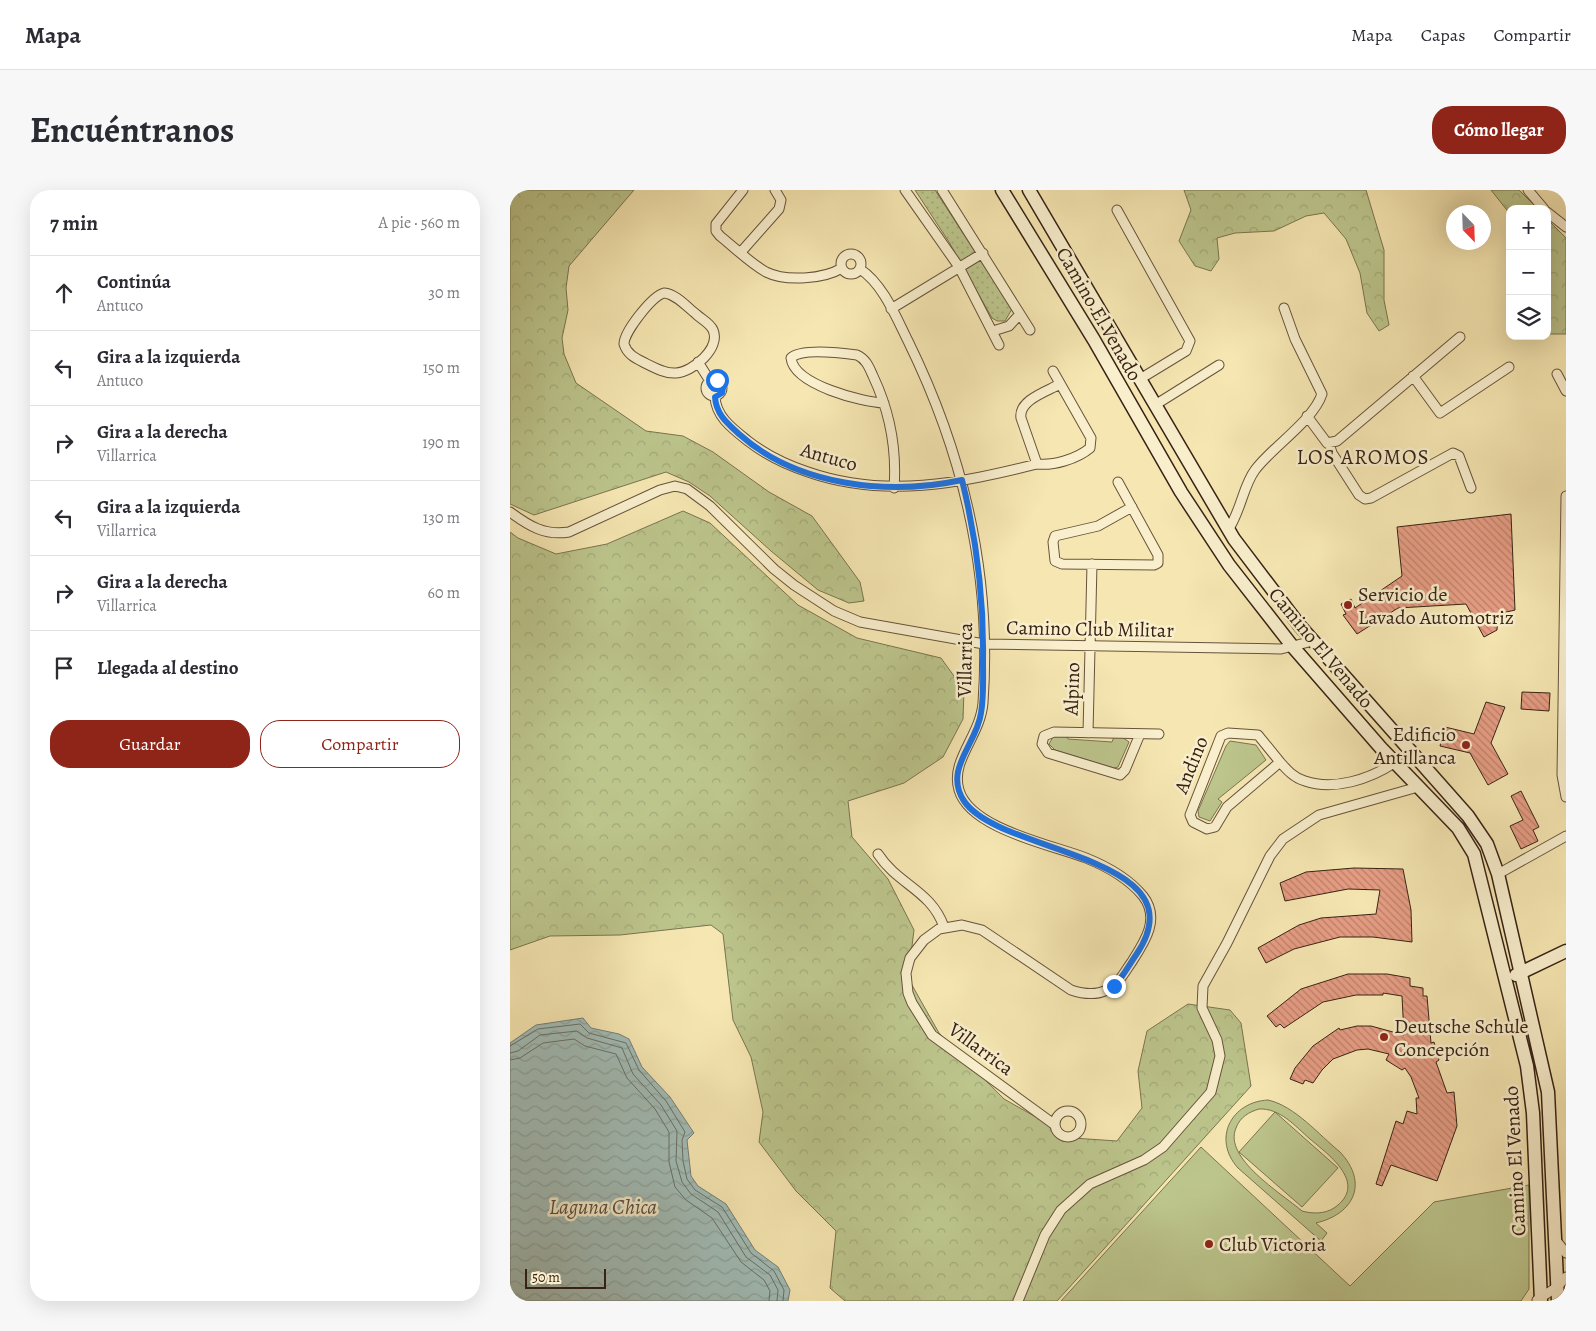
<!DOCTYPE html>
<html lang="es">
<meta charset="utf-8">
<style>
body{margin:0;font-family:Alegreya,serif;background:#f7f7f7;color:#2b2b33}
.controls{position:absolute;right:15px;top:15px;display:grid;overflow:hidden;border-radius:10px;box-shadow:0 5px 20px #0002}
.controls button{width:45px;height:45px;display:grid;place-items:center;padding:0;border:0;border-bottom:1px solid #e1e1e2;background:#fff;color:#2b2b33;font:25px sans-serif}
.compass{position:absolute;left:936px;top:15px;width:45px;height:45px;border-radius:50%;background:#fff;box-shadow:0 5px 20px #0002;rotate:157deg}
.scale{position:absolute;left:15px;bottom:12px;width:81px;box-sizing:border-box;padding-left:5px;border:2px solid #372215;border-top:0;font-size:14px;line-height:18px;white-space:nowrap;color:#372215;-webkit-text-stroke:4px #f9efcd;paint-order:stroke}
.stop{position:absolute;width:15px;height:15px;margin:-11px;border:4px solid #1a73e8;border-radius:50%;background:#fff}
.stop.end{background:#1a73e8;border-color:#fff;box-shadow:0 1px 5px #0008}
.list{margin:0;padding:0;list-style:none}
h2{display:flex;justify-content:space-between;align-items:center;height:65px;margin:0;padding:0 20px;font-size:21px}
h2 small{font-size:16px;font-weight:400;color:#7c7c81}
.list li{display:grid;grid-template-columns:32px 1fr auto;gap:15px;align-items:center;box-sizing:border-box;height:75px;padding:0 20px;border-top:1px solid #e1e1e2}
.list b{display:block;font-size:19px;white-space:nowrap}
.list p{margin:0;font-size:16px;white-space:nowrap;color:#7c7c81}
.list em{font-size:16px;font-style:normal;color:#7c7c81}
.actions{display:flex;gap:10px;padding:15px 20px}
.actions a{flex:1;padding:11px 0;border:1px solid #8f2418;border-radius:20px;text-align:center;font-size:18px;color:#8f2418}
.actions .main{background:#8f2418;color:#fff}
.icon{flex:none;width:28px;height:28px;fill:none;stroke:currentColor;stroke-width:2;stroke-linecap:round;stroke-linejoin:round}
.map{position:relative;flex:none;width:1056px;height:1111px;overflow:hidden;border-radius:20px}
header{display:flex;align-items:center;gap:30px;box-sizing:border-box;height:70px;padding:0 25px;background:#fff;border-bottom:1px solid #e1e1e2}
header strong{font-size:24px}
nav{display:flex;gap:28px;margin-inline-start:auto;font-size:18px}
.intro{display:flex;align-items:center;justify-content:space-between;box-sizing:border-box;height:120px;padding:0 30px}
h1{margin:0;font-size:35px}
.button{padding:12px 22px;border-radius:20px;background:#8f2418;color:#fff;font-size:18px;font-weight:700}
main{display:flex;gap:30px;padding:0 30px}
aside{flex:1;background:#fff;border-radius:20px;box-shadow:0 5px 20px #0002}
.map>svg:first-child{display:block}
.green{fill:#bcc58c;stroke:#7a7450;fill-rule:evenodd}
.forest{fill:url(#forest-crowns);stroke:#7a7450}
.park{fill:url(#park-dots);stroke:#7a7450}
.water{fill:url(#water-waves);stroke:#777f76}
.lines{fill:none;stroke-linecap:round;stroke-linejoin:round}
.shore{stroke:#6c7066;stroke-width:1}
.building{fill:url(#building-back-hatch);stroke:#372215}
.street-casing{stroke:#67533c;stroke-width:11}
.secondary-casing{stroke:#372215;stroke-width:15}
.street{stroke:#f9efcd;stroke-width:9}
.secondary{stroke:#f9efcd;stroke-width:12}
.route{stroke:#1a73e8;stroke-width:6}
.poi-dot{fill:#8f2418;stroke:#f9efcd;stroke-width:2}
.labels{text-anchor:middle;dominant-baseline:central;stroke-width:5;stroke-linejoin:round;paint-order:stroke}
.street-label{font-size:20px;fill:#372215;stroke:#f9efcd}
.poi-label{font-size:20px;fill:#372215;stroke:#f9efcd;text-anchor:start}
.neighbourhood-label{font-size:21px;letter-spacing:1px;fill:#372215;stroke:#f9efcd}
.water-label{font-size:21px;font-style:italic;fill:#575046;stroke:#f9efcd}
</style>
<header>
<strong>Mapa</strong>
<nav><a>Mapa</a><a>Capas</a><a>Compartir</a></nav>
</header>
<div class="intro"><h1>Encuéntranos</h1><a class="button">Cómo llegar</a></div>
<main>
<aside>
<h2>7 min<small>A pie · 560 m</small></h2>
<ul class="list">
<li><svg class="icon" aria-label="ahead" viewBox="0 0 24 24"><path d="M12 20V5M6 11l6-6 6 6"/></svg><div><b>Continúa</b><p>Antuco</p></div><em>30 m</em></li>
<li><svg class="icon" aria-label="left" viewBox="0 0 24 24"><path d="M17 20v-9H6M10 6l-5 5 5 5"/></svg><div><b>Gira a la izquierda</b><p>Antuco</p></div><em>150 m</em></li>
<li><svg class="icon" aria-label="right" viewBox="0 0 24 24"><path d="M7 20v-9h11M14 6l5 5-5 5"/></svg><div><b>Gira a la derecha</b><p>Villarrica</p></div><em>190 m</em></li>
<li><svg class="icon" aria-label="left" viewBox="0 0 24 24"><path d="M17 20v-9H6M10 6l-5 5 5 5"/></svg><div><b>Gira a la izquierda</b><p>Villarrica</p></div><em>130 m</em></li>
<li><svg class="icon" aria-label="right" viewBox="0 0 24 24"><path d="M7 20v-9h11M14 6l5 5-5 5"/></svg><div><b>Gira a la derecha</b><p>Villarrica</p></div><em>60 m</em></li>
<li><svg class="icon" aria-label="arrive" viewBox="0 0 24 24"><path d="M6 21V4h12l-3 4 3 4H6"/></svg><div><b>Llegada al destino</b></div></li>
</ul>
<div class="actions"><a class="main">Guardar</a><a>Compartir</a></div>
</aside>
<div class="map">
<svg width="1056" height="1111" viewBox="0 0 1056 1111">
<defs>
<pattern id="forest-crowns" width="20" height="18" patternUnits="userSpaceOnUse" patternTransform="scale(1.25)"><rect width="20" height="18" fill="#bcc58c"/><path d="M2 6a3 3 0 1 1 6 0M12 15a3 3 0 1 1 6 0" fill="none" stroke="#a2a978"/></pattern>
<pattern id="park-dots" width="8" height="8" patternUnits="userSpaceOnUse" patternTransform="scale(1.25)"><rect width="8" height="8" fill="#bcc58c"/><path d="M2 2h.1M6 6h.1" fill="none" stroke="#a2a978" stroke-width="1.8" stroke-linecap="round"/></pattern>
<pattern id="water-waves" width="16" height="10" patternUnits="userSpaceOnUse" patternTransform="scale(1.25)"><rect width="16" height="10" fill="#a2bdb7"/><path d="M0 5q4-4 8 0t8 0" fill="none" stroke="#8ca29c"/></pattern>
<pattern id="building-back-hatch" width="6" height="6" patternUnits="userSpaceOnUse" patternTransform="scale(1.25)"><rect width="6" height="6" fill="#e79d84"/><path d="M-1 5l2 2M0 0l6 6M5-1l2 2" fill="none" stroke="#bc806b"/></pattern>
</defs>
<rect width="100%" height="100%" fill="#f6e7b2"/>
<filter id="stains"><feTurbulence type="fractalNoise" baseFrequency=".004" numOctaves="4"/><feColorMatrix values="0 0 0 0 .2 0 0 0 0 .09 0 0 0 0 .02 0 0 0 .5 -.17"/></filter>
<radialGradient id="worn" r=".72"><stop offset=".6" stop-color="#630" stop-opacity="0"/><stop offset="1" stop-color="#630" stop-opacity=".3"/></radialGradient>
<path class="green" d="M556,545L558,549L602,552L604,547H612L619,552L608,577L604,578L545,560L539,554L543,547Z
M720,551L746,555L756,570L708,609L712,612L700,631L689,627L688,621L716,556Z
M758,910C785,916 809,945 830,962C859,993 844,1024 806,1033L817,1043L811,1051L728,978C702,949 721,912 758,910ZM749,919C770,918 785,936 800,949C819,965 859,994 824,1018C815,1024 802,1024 792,1021C771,1003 713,968 726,938C730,927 739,922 749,919Z
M765,922L828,978L792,1017L729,962Z
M691,957L840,1096L924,1012L1019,995V1099L1011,1111H551Z"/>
<path class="forest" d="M0,0H124L59,76L56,98L58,120L52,148L54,164L66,193L136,241L173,246L203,262L259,302L302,326L350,392L354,411L339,413L308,400L261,361L200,306L179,292L156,282L24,325L0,314Z
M674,0H856L874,60V110L879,135L869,141L857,123L850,83L836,49L814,23L796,26L764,41L725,43L707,48L709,69L701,81L685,76L669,51L681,20Z
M981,0H1009L1028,19H1000V24Z
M1037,29L1056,48V144H1037Z
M173,321L200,333L288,415L347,448L431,468L454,500L453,529L433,567L394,593L338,611L342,647L378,689L404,740L398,788L429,843L494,909L563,948L607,951L632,918L628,881L637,841L678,814L720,820L731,833L741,896L547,1111H335L320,1098L326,1041L286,1001L249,952L253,922L241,867L223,830L213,744L201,735L110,745L40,746L0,760V342L8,348L46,364L97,354Z"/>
<path class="park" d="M405,0H425L500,116L502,119L495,131H487L482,128L439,52Z"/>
<path class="water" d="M73,828L81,838L109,844L119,849L132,877L160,907L184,943L177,950L181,986L188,996L216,1014L245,1060L268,1077L280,1100L278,1111H0V853L26,835Z"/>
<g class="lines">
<path class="shore" d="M0,856L28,839L70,834L79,843L116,853L129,880L156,911L175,942L172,950L173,971L177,989L185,1000L212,1017L241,1063L264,1081L274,1100L273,1111
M0,863L8,861L30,845L67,841L77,848L112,858L123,884L151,915L167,941L166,971L172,992L181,1004L208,1022L236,1067L260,1085L268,1100L267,1111
M0,870L10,868L33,853L64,849L75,856L106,864L117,888L145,919L159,942V972L165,997L176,1010L202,1028L231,1072L254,1090L260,1101L259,1111"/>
</g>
<path class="building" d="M1001,324L1005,420L988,424L987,440L974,447L956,414L888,418L847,444L833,425L836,424L831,414L841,409L845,418L892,386L887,337Z
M1012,502L1040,503L1039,521L1011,519Z
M976,512L995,517L981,553L998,584L978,595L960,563L930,556L935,537L964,544Z
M1011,601L1029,637L1023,640L1028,651L1011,659L1000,636L1013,630L1001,606Z
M844,678L893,679L901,720L902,752L863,747H830L784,759L756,773L748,758L789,735L811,728L866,724L870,700L838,699L775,711L770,693L796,682Z
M838,784H877L900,788V796L913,798V806H917L921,853L924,852L929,870L926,872L937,903L944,902L947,936L927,991L881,975L872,996L866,994L886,931L893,934L897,921L907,924L906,908H909L901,887L895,878L892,880L876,870L879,864L858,859L847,860L823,869L812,880L803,893L795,890L793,894L780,889L785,878L803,856L829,838L830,840L847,836H861L894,845L892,806L873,803V805H846L813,812L774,838L770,834L766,837L757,826L791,799Z"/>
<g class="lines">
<defs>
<path id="street" d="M233,0L206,34V41L210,46C225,58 240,73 256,82C276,92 314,89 332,78
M395,0L449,77L489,155
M432,0L520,140
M1018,0L1034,19
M607,20L680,151L676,161L630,189
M1037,22L1056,37
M231,62L269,19L271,10L265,0
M331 74a10 10 0 1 1 20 0a10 10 0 1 1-20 0Z
M350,79C373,94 386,127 398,151C454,265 482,387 473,513C470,547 440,570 449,600C460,639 543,655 576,668C596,676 619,689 633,706C651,729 634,753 621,773C614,783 608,795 597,800C585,806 573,804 561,800L472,740L452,735L429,739L414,750L400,768L396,783L398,803L402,813L422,845L545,935
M154,103C166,104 177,117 186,124C191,129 200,133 203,140C211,158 183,182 166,183C155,184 143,177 133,172C125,168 117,164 114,154C114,142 142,106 154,103Z
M381,119L473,63
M483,141L499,136L510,124
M188,172L200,191
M1047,184L1056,201
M903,186L930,223L999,177
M196 198a8 8 0 1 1 16 0a8 8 0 1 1-16 0Z
M205,207C206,227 223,239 238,251C256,265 277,275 298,282C376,309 450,293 527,274C543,276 567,269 580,258L581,248L543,181
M374,213C352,212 284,195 281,168C291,158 332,163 347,165C356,169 359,177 363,186C380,222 387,258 384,298
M645,215L709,175
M797,226L817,253L827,251L950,147
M819,253L822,263L849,305L855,309L861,308L943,263L949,266L961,298
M527,274L511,228C508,210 538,201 550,194
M608,292L648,365V373L644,375L552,374L545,371L543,352L545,346L588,336L622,317
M1056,306L1052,585L1056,607
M0,322C19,336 35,346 59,342L150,300L165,296L177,299L200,316L264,379L284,395L324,421L350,432L474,454L771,459L803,451
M718,340C731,321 733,296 745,280C762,257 803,231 812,204L785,149L774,118
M578,543L582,374
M718,543L748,545L770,572L717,617L705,637L697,639L683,632L680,625L711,546Z
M630,544L615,580L610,585L538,563L532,554L534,546L544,542L649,544
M770,572C777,580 784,588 795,591C824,601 860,589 884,573
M368,664C388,695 421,700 434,737
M988,684L1056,646
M545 934a13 13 0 1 1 26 0a13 13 0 1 1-26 0Z
M1045,1049L1056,1063
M1027,1110L1047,1097L1056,1087
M508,1111L535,1045L551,1020L580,994L634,970L653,957L701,902L710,866L707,850L692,818L693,796L717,753L760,666L773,649L809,625L908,597"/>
<path id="secondary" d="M492,0L584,150L671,302L719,375L783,457L871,558L948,638L964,664L1017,876L1023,923L1031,1111
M519,0L724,349L790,436L958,626L977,654L988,684L1038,902L1048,1111
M1006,785L1056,761"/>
</defs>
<use href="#street" class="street-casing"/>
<use href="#secondary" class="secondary-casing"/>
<use href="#street" class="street"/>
<use href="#secondary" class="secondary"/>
</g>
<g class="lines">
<path class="route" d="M207,190L213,198L212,203L205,207C206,224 217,233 229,244C287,296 378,306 452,290C467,351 474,408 473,470C473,488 474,506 471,523C467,554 433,579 454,611C490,665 694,665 626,765C619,775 613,787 604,796"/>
</g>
<g class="poi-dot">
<circle cx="838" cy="415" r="5"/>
<circle cx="956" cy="555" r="5"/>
<circle cx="874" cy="847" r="5"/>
<circle cx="699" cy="1054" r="5"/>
</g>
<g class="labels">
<g class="street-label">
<text transform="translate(589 124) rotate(60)">Camino El Venado</text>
<text transform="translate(319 267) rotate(16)">Antuco</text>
<text transform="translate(580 439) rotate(1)">Camino Club Militar</text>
<text transform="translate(811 458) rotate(50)">Camino El Venado</text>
<text transform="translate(455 470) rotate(-89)">Villarrica</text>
<text transform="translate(562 499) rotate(-88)">Alpino</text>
<text transform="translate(681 575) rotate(-68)">Andino</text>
<text transform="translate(471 859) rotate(36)">Villarrica</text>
<text transform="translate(1005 971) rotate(-93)">Camino El Venado</text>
</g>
<g class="poi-label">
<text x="848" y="404">Servicio de<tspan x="848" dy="23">Lavado Automotriz</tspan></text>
<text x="946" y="544" text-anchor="end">Edificio<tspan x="946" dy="23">Antillanca</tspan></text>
<text x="884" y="836">Deutsche Schule<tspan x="884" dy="23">Concepción</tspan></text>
<text x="709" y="1054">Club Victoria</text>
</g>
<g class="neighbourhood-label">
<text x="853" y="267">LOS AROMOS</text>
</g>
<g class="water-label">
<text x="93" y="1017">Laguna Chica</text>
</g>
</g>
<rect width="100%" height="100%" filter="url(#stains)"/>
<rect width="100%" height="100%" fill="url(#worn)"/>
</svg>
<div class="controls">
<button>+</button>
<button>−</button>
<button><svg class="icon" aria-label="layers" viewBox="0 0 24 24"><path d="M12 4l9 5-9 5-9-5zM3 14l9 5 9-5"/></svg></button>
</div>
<svg class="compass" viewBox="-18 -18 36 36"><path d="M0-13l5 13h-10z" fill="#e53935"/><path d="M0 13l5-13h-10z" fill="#7c7c81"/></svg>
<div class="scale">50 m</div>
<div class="stop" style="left:207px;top:190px"></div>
<div class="stop end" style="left:604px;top:796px"></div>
</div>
</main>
